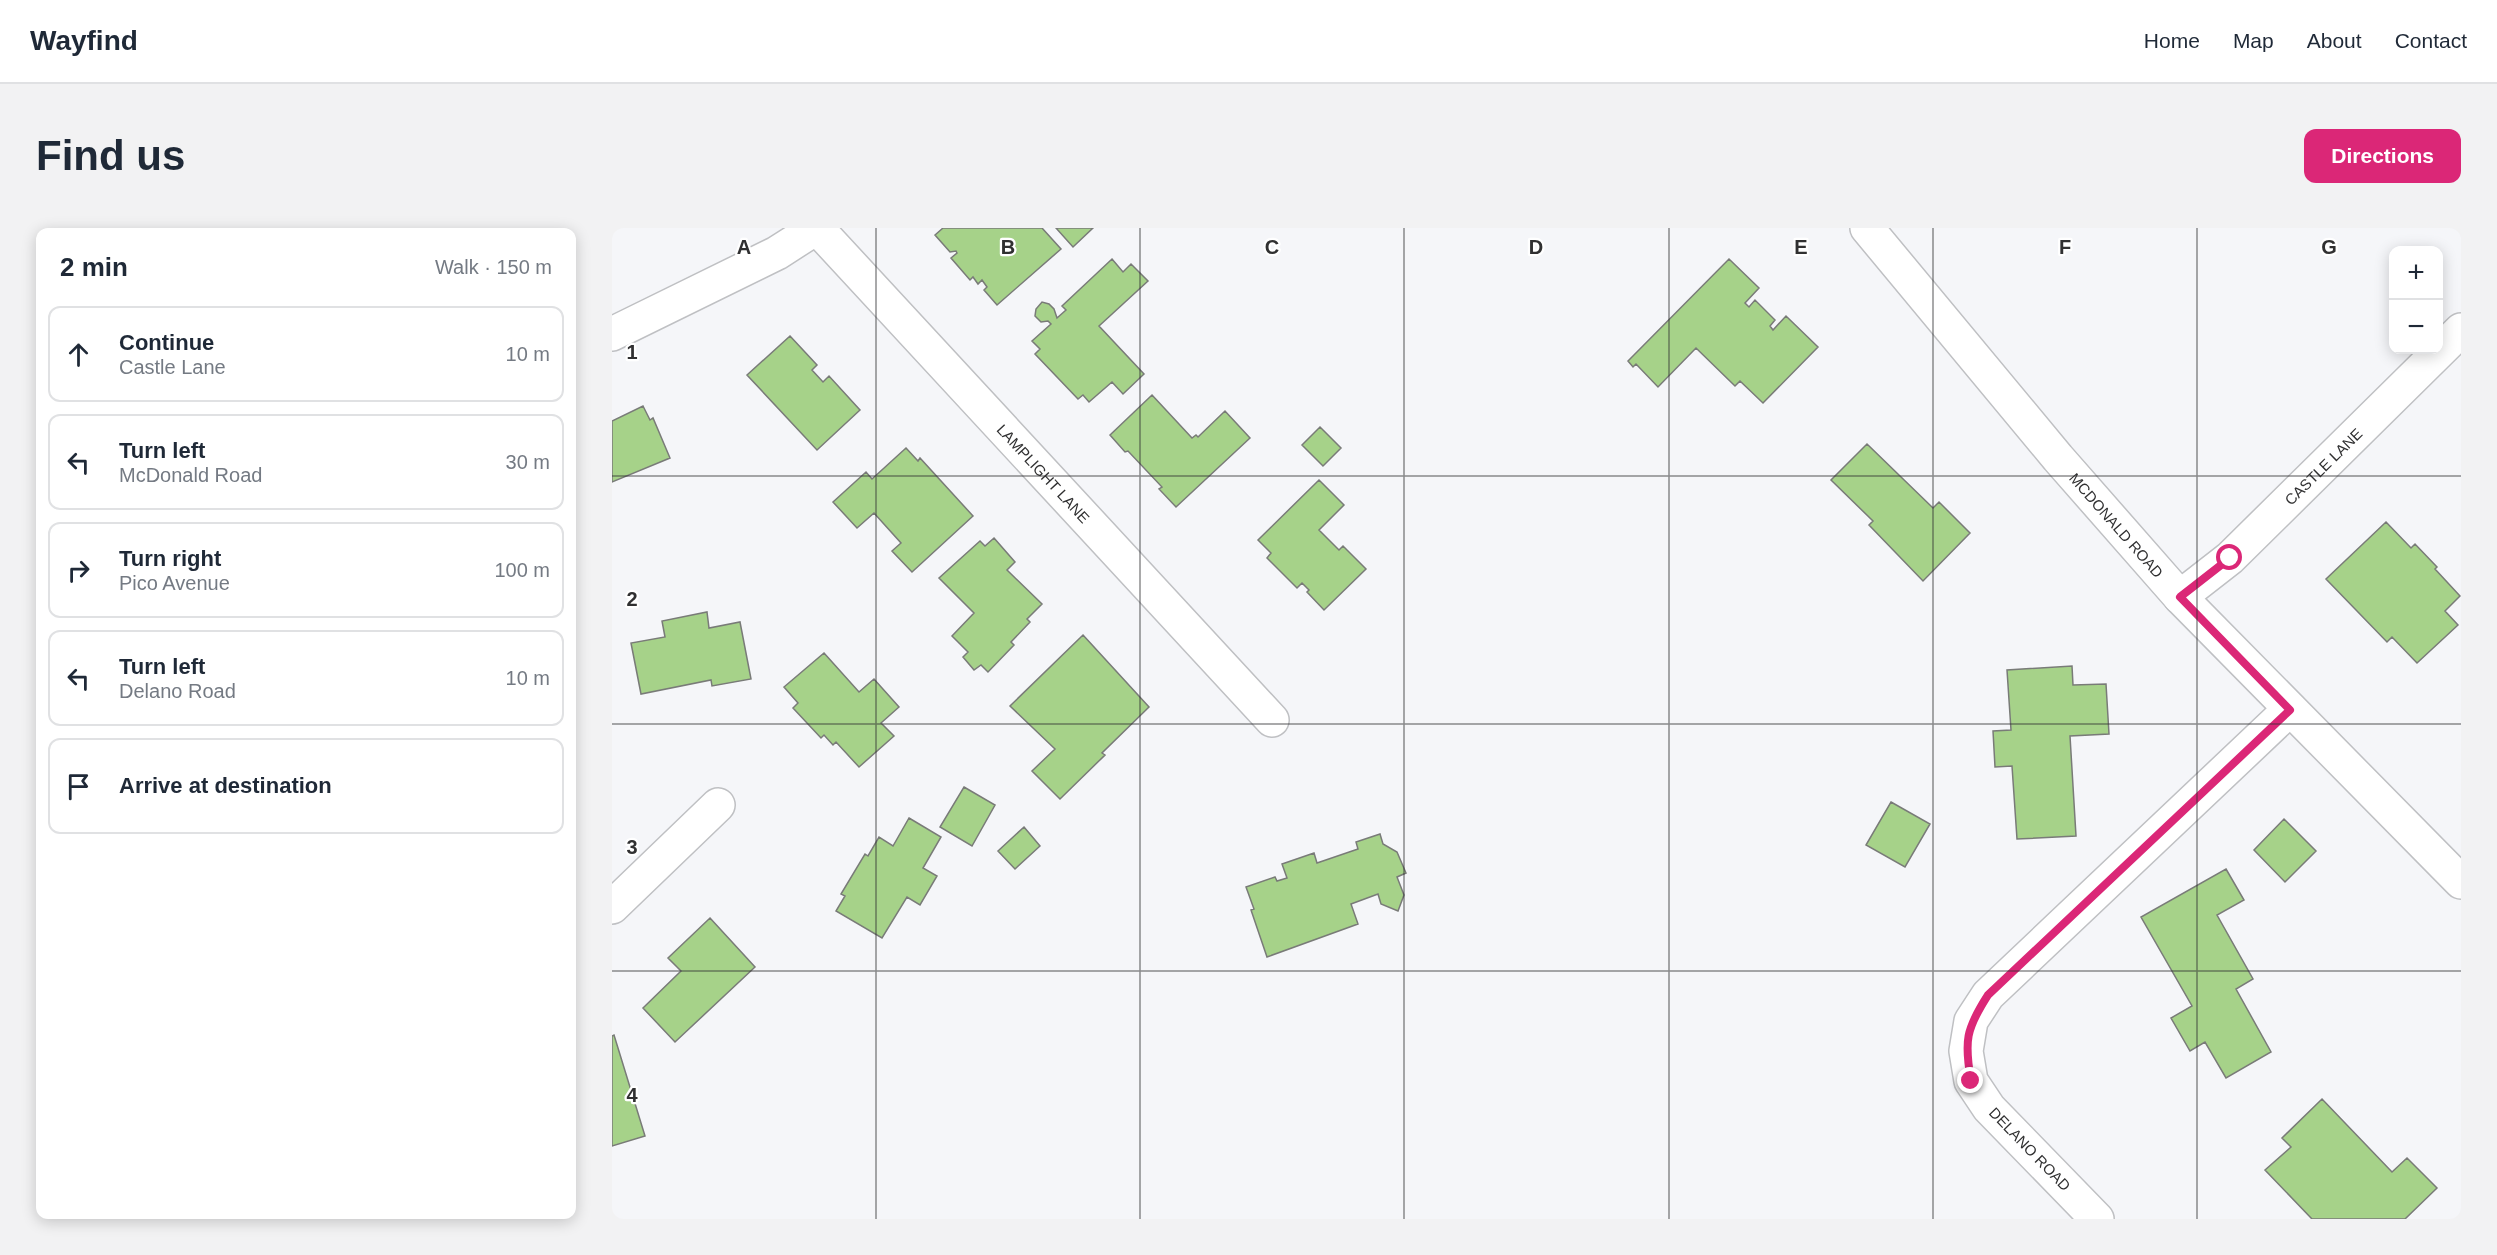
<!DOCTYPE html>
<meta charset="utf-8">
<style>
body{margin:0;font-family:Helvetica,sans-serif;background:#f2f2f3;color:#1f2937}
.controls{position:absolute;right:18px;top:18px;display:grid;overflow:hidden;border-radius:12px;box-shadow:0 3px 15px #0003}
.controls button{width:54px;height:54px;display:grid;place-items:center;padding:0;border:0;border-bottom:2px solid #e0e1e3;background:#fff;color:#1f2937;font:30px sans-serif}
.stop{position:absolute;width:18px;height:18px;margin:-14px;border:4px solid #db2777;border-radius:50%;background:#fff}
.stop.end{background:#db2777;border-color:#fff;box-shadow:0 2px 6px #0008}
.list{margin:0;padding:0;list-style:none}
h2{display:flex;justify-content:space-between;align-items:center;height:78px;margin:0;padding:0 24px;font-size:26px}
h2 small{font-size:20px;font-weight:400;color:#747a83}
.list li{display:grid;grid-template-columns:39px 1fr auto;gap:18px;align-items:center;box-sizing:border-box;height:96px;margin:0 12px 12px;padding:0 12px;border:2px solid #e0e1e3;border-radius:12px}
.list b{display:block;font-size:22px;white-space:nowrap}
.list p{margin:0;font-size:20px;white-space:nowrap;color:#747a83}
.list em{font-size:20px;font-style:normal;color:#747a83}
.icon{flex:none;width:33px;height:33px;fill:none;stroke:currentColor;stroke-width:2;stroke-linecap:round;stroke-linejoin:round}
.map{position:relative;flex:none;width:1849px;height:991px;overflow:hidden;border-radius:12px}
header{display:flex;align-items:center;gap:36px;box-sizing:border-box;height:84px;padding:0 30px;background:#fff;border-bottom:2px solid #e0e1e3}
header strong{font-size:28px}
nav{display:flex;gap:33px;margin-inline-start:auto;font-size:21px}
.intro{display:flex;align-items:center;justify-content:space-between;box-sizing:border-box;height:144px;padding:0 36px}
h1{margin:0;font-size:42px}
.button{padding:15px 27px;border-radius:12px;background:#db2777;color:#fff;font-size:21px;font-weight:700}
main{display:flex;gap:36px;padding:0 36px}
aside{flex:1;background:#fff;border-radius:12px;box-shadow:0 3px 15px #0003}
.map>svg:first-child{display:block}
.building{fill:#a6d289;stroke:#797b78;stroke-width:1.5}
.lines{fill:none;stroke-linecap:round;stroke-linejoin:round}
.minor-casing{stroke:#bfc0c3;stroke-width:36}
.minor{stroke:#fff;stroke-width:33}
.route{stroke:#db2777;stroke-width:8}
.grid{fill:none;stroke:#303031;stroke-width:1.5;stroke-opacity:0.55}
.labels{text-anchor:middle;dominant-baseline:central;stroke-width:4.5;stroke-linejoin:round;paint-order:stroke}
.street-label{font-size:15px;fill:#303031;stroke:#fff}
.grid-label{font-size:20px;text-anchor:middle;font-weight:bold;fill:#303031;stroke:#fff;stroke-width:4.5;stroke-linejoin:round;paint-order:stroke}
</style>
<header>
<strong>Wayfind</strong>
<nav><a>Home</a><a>Map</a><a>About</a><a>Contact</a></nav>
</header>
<div class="intro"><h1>Find us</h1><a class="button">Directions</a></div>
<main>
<aside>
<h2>2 min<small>Walk · 150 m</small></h2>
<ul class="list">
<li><svg class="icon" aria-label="ahead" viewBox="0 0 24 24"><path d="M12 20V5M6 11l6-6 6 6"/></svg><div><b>Continue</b><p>Castle Lane</p></div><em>10 m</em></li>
<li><svg class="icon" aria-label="left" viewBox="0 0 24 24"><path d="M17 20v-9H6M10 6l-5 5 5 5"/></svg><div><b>Turn left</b><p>McDonald Road</p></div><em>30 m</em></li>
<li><svg class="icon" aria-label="right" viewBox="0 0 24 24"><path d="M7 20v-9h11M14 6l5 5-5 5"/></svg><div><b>Turn right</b><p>Pico Avenue</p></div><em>100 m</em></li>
<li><svg class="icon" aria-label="left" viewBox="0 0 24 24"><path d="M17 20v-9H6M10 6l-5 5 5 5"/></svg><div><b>Turn left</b><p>Delano Road</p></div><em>10 m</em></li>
<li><svg class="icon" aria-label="arrive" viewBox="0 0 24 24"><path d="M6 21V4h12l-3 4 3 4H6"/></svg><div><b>Arrive at destination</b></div></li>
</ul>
</aside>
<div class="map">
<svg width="1849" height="991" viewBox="0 0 1849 991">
<rect width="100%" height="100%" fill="#f5f6f9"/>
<path class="building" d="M331,0H430L449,21L385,77L372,62L375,59L370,52L366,56L361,49L358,52L339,30L345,25L344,23L338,24L323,7Z
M444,0H481L461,19Z
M500,31L511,44L519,36L536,53L487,98L532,146L511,166L500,154L477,174L471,167L466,171L423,126L428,121L420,113L439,96L436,93L429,94L423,88L424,81L430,74L437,76L442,81L445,90L454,82L450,78Z
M1117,31L1147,60L1133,75L1137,79L1143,72L1163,92L1158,98L1161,102L1174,88L1206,119L1151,175L1128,153L1123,158L1084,120L1046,159L1024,136L1021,139L1016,133Z
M178,108L205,137L200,142L211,154L217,148L248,182L205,222L135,147Z
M540,167L580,210L584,207L586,209L613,183L638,210L564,279L547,261L550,259L516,223L513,224L498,207Z
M31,178L38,192L41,190L58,230L0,254V193Z
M708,199L729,220L711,238L690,217Z
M1255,216L1321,280L1327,274L1358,305L1311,353L1257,297L1261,293L1219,252Z
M294,220L306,233L308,230L361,288L300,344L280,323L289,315L262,285L245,300L221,274L254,244L260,251Z
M707,252L732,277L707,302L727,322L731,318L754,341L712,382L695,364L697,362L690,355L685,360L655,330L659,325L646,312Z
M1774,294L1799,320L1803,316L1825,339L1823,341L1848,368L1833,383L1846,397L1805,435L1780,409L1775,414L1714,351Z
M382,310L403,334L395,342L430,376L415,391L418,394L399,414L402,417L376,444L369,437L362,442L351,429L356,424L340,408L362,385L327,350L368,313L373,318Z
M95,384L97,400L128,394L139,451L100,458L99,452L29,466L19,415L53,409L50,393Z
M471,407L537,479L490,525L493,527L448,571L420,543L443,521L398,478Z
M212,425L247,464L262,451L287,479L269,495L282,508L247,539L224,514L221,517L212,507L209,510L181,480L186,475L172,459Z
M1460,438L1461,457L1494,456L1497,506L1458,508L1464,608L1405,611L1400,538L1383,539L1381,503L1399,502L1395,442Z
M352,559L383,577L360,618L328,599Z
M1279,574L1318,596L1293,639L1254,617Z
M297,590L329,609L311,640L325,648L308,677L295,669L270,710L224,683L233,668L229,666L253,626L256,628L267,609L281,618Z
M1672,591L1704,623L1673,654L1642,622Z
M412,599L428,618L403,641L386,623Z
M768,606L771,616L785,624L794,645L785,649L792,667L786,683L769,676L766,666L739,676L746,696L655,729L639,682L642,681L634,659L663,649L665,653L675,650L670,636L702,625L705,635L746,621L744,614Z
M1614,641L1632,672L1605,687L1641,751L1624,761L1659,824L1614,850L1593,814L1578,823L1559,790L1580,778L1529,689Z
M98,690L143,739L63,814L31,780L69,743L56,730Z
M2,807L33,908L0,918V808Z
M1710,871L1780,944L1795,930L1825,960L1793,991H1700L1653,942L1679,919L1670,910Z"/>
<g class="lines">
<defs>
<g id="minor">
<path id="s1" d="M205,0L660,492"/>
<path id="s2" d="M1255,0L1446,230L1568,369L1849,654"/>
<path d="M0,106L165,25L204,0"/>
<path id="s3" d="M1568,369L1618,330L1849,102"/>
<path d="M0,679L106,577"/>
<path d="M1485,991L1377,880L1359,853L1354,823L1359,793L1376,767L1678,481"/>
</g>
</defs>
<use href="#minor" class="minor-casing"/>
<use href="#minor" class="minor"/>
</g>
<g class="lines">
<path class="route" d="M1359,853C1352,813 1354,801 1376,767L1678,482L1568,369L1618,330"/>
</g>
<path class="grid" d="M264,0V991M528,0V991M792,0V991M1057,0V991M1321,0V991M1585,0V991M0,248H1849M0,496H1849M0,743H1849"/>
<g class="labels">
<g class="street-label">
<text stroke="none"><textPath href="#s3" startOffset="194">CASTLE LANE</textPath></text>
<text stroke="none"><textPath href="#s1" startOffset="334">LAMPLIGHT LANE</textPath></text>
<text stroke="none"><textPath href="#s2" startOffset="388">MCDONALD ROAD</textPath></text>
<text transform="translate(1418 921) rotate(46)">DELANO ROAD</text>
</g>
</g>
<g class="grid-label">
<text x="132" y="26">A</text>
<text x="396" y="26">B</text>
<text x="660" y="26">C</text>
<text x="924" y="26">D</text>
<text x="1189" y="26">E</text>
<text x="1453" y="26">F</text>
<text x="1717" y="26">G</text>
<text x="20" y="131">1</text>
<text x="20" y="378">2</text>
<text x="20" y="626">3</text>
<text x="20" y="874">4</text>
</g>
</svg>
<div class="controls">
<button>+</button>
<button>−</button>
</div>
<div class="stop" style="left:1618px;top:330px"></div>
<div class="stop end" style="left:1359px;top:853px"></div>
</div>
</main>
